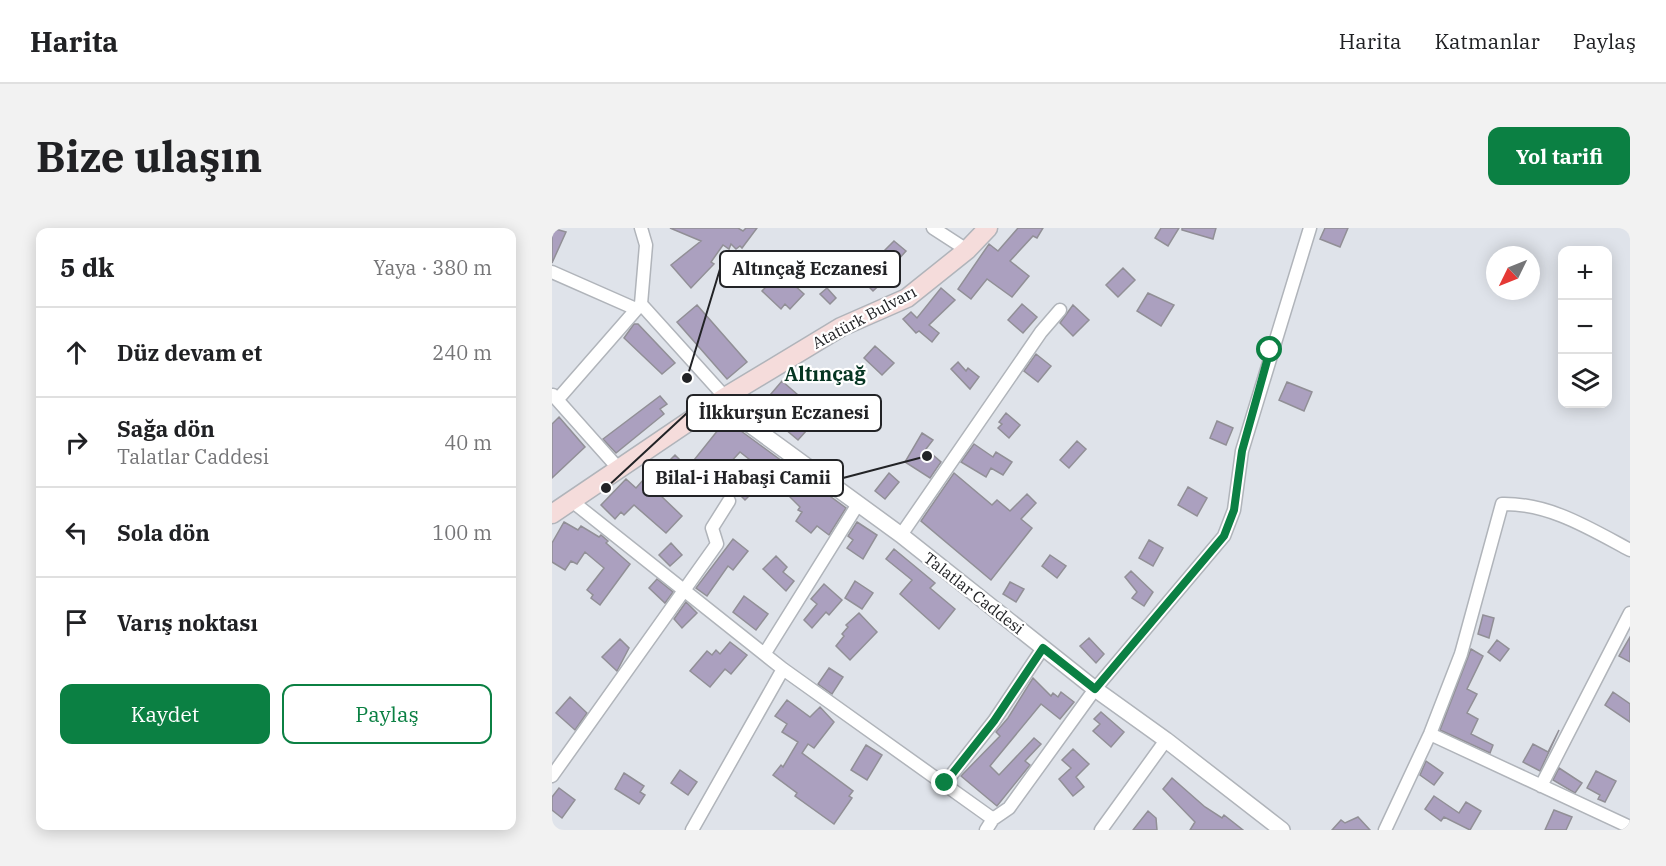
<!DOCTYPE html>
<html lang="tr">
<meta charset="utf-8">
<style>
body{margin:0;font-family:"IBM Plex Serif",serif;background:#f2f2f2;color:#202124}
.controls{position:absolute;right:18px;top:18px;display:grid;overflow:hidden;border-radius:12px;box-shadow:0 3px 15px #0003}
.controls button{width:54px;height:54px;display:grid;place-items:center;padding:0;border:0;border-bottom:2px solid #e0e0e0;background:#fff;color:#202124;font:30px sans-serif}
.compass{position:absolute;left:934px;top:18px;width:54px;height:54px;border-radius:50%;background:#fff;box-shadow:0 3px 15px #0003;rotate:227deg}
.stop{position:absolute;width:18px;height:18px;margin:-14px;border:4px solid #0b8043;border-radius:50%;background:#fff}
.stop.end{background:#0b8043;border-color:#fff;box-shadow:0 2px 6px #0008}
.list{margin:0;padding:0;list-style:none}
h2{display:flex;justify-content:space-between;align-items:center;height:78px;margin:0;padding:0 24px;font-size:26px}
h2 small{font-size:20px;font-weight:400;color:#757577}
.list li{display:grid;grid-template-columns:39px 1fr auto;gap:18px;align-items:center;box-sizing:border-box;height:90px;padding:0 24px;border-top:2px solid #e0e0e0}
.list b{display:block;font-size:22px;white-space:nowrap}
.list p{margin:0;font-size:20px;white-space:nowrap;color:#757577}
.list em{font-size:20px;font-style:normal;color:#757577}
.actions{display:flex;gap:12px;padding:18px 24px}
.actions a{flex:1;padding:14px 0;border:2px solid #0b8043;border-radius:12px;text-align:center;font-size:21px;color:#0b8043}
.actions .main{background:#0b8043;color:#fff}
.icon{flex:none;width:33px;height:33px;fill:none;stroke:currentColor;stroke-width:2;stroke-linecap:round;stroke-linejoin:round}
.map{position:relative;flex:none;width:1078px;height:602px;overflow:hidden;border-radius:12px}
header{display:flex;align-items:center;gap:36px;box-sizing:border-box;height:84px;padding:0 30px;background:#fff;border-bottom:2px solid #e0e0e0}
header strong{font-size:28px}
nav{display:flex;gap:33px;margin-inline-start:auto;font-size:21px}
.intro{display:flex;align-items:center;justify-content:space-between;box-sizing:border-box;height:144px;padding:0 36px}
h1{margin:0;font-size:42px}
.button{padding:15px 27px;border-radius:12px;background:#0b8043;color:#fff;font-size:21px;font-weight:700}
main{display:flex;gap:36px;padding:0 36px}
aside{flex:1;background:#fff;border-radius:12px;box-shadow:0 3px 15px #0003}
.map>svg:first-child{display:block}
.building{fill:#aba0bf;stroke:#918f96;stroke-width:1.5}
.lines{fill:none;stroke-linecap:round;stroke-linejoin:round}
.minor-casing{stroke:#b0b4ba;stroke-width:15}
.tertiary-casing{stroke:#b0b4ba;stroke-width:18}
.secondary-casing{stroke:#b0b4ba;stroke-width:21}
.minor{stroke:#fff;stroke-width:12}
.tertiary{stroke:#fff;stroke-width:15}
.secondary{stroke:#f5dcdb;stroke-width:18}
.route{stroke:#0b8043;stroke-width:8}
.labels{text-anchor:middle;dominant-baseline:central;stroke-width:4.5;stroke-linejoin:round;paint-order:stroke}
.street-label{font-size:16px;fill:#222326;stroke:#fff}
.quarter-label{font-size:20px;font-weight:bold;fill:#053522;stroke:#fff}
.leader{fill:none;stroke:#222326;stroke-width:2}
.callout-dot{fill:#222326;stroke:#fff;stroke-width:2}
.callout{fill:#fff;stroke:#222326;stroke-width:2}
.callout-label{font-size:18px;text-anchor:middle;font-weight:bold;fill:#222326}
</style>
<header>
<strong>Harita</strong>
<nav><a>Harita</a><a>Katmanlar</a><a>Paylaş</a></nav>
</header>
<div class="intro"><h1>Bize ulaşın</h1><a class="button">Yol tarifi</a></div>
<main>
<aside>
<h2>5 dk<small>Yaya · 380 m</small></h2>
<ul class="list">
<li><svg class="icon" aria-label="ahead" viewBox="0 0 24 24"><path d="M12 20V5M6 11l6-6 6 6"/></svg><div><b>Düz devam et</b></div><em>240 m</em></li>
<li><svg class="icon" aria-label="right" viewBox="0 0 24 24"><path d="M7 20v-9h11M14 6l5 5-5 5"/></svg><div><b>Sağa dön</b><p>Talatlar Caddesi</p></div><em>40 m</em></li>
<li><svg class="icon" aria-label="left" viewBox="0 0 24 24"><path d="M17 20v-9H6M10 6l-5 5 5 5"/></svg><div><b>Sola dön</b></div><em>100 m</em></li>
<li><svg class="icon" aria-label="arrive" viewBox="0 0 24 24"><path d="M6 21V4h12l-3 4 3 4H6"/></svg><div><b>Varış noktası</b></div></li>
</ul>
<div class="actions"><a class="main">Kaydet</a><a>Paylaş</a></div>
</aside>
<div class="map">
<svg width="1078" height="602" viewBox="0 0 1078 602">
<rect width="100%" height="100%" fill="#dfe3ea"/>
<path class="building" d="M0,0L14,4L0,35Z
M118,0H186L191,3L194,0H205L190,20L188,18L184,21L179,16L177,21L171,17L159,34L162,36L139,60L119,37L149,13Z
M466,0H491L485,10L481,8L458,33L477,48L460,69L435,51L419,71L406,61L437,16L446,23Z
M609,0H627L616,18L603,10Z
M630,0H664L661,11L630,2Z
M773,0H796L788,19L768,11Z
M342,13L354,23L345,33L333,22Z
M313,30L334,51L321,63L305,47L310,41L306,37Z
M571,40L583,52L566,69L554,57Z
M228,44L252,66L238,81L233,76L229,81L210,63Z
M275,60L284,70L278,76L268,66Z
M389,60L403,72L377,97L387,105L380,114L367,103L364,105L351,91L359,84L365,90Z
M596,65L622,77L609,98L585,83Z
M470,76L485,89L471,105L456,92Z
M145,77L195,134L175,151L125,94Z
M521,77L537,92L521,108L508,95Z
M82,96H86L123,135L110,146L72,110Z
M323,118L342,135L330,147L312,130Z
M484,126L499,138L486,154L472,143Z
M406,134L414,143L416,140L427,149L418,161L399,141Z
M230,153L261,180L246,197L254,203L246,212L214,185L220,179L213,173Z
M735,154L760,164L752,183L727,172Z
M108,168L115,176L108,181L112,186L64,225L51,211Z
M454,185L468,197L457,210L446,200L450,196L447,194Z
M7,189L33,219L0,250V196Z
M174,192L294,280L277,307L265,298L259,305L244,293L250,284L246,282L248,279L212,243L188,224L160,254L138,237Z
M665,193L681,200L674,217L658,210Z
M370,205L381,212L374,221L389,234L378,250L353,234Z
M525,213L534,221L517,240L508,232Z
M422,216L441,229L444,224L460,234L451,247L439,240L434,249L409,234Z
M123,227L137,241L124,254L121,251L107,266L130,288L114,305L82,277L72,287L69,284L63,291L49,277L74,251L84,260L101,241L106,244Z
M337,245L347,254L333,271L323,263Z
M402,245L440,277L445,272L458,283L475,266L484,275L469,291L480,300L439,352L369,293Z
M190,247L204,261L193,272L179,258Z
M636,259L655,270L645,288L626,277Z
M12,294L26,302L29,298L47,309L49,307L56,313L54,315L78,336L48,377L39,370L41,367L35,362L52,340L33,324L25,336L19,333L13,342L0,334V315Z
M305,294L325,307L311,331L295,320L301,312L296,308Z
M181,311L196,323L181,342L176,338L155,368L144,360Z
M597,312L611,320L601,338L587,330Z
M119,315L130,327L118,338L107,327Z
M342,321L383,355L378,360L403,381L387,401L348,366L360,352L334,331Z
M498,327L514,338L505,350L490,338Z
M224,328L235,339L231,344L242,353L234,363L211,341Z
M579,343L601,364L592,378L580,370L585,364L573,349Z
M105,351L121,364L113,375L97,360Z
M303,353L321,365L310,381L293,370Z
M458,354L472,361L464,374L451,366Z
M272,356L290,372L277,387L274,384L260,400L252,392L265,376L259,371Z
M192,368L216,386L204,402L181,384Z
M134,374L145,385L130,400L122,391Z
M307,385L325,404L298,432L284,418L292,408L290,406L296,399L294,397Z
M931,387L942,390L937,410L926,406Z
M1078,409V434L1067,428Z
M537,410L552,426L544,435L528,418Z
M68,411L77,420L65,443L50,429Z
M945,412L957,421L948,433L936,424Z
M178,414L195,427L179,446L173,441L158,459L138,443L155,423L160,427L164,422L168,426Z
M919,421L931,428L915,461L925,466L915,485L926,491L919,506L941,517L938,525L888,502Z
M277,440L291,449L280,466L266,456Z
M481,450L499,468L501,465L506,469L509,464L522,474L508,491L489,476L438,538L447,547L482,510L489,516L473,533L478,537L445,578L409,548L448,508L444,504L456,490Z
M1061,464L1078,476V494L1053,477Z
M18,469L35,485L23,502L4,485Z
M235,472L258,489L268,479L282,494L262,520L256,516L250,525L301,563L297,568L300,570L282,596L243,568L245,565L221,547L229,537L231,539L246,514L230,504L235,496L223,488Z
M549,484L572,504L559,519L541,503L548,496L542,491Z
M1007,502L988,543L971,534L981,516L996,524Z
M314,517L330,527L315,552L299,542Z
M521,521L537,536L524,549L532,559L521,568L507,551L519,540L510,532Z
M874,533L891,545L882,557L868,547Z
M1007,540L1030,555L1023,565L1001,552Z
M128,542L145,554L136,567L119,555Z
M1044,543L1064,553L1053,574L1046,571L1048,567L1035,560Z
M72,545L92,558L88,564L93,567L87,576L63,561Z
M620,550L653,579L670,590L672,587L691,602H638L643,594L611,561Z
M7,560L23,572L10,590L0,582V569Z
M882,568L907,585L914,574L929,583L918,602L892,589L889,593L873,581Z
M1002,582L1020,589L1014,602H993Z
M596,583L604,590L605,602H581Z
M806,589L818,602H780L789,592L793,595Z"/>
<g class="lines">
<defs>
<path id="minor" d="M89,0L94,17L89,76L173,169
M381,0L415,22
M0,44L84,81
M1,167L66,240
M6,171L89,76
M21,274L231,441L441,591
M349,307L489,104L508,82
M213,425L306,276
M878,506L1078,599
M0,548L165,316L160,300L177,273
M393,555L442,493L491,420
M989,558L1078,385
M140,602L231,441
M434,602L441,591L457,580L543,461L672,308L682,282L690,223L758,0
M549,602L614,512
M833,602L878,506L909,426L950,276C997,275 1037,300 1078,322"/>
<path id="tertiary" d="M168,175L349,307L543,461L614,512L730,602"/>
<path id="secondary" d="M0,286L173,169L289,99L355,70L415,22L436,0"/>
</defs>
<use href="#minor" class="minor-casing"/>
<use href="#tertiary" class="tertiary-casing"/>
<use href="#secondary" class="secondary-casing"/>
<use href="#minor" class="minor"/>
<use href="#tertiary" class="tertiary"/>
<use href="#secondary" class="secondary"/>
</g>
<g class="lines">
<path class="route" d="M393,555L442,493L491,420L543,461L672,308L682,282L690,223L718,122"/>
</g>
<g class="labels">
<g class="street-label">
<text transform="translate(312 89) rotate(-28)">Atatürk Bulvarı</text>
<text transform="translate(422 365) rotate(38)">Talatlar Caddesi</text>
</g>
<g class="quarter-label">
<text x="273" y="145">Altınçağ</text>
</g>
</g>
<path class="leader" d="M135 150L168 41M54 260L135 185M375 228L291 250"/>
<g class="callout-dot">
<circle cx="135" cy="150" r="6"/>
<circle cx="54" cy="260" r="6"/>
<circle cx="375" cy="228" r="6"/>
</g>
<g class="callout">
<rect x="168" y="23" width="180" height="36" rx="6"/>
<rect x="135" y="167" width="194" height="36" rx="6"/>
<rect x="91" y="232" width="200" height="36" rx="6"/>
</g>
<g class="callout-label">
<text x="258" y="47">Altınçağ Eczanesi</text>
<text x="232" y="191">İlkkurşun Eczanesi</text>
<text x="191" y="256">Bilal-i Habaşi Camii</text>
</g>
</svg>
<div class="controls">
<button>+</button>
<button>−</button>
<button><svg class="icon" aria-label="layers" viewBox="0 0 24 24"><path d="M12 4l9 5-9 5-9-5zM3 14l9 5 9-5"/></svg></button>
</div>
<svg class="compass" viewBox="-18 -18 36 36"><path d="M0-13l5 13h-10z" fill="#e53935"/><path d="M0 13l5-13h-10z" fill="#757577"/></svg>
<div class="stop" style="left:718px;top:122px"></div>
<div class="stop end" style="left:393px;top:555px"></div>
</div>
</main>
